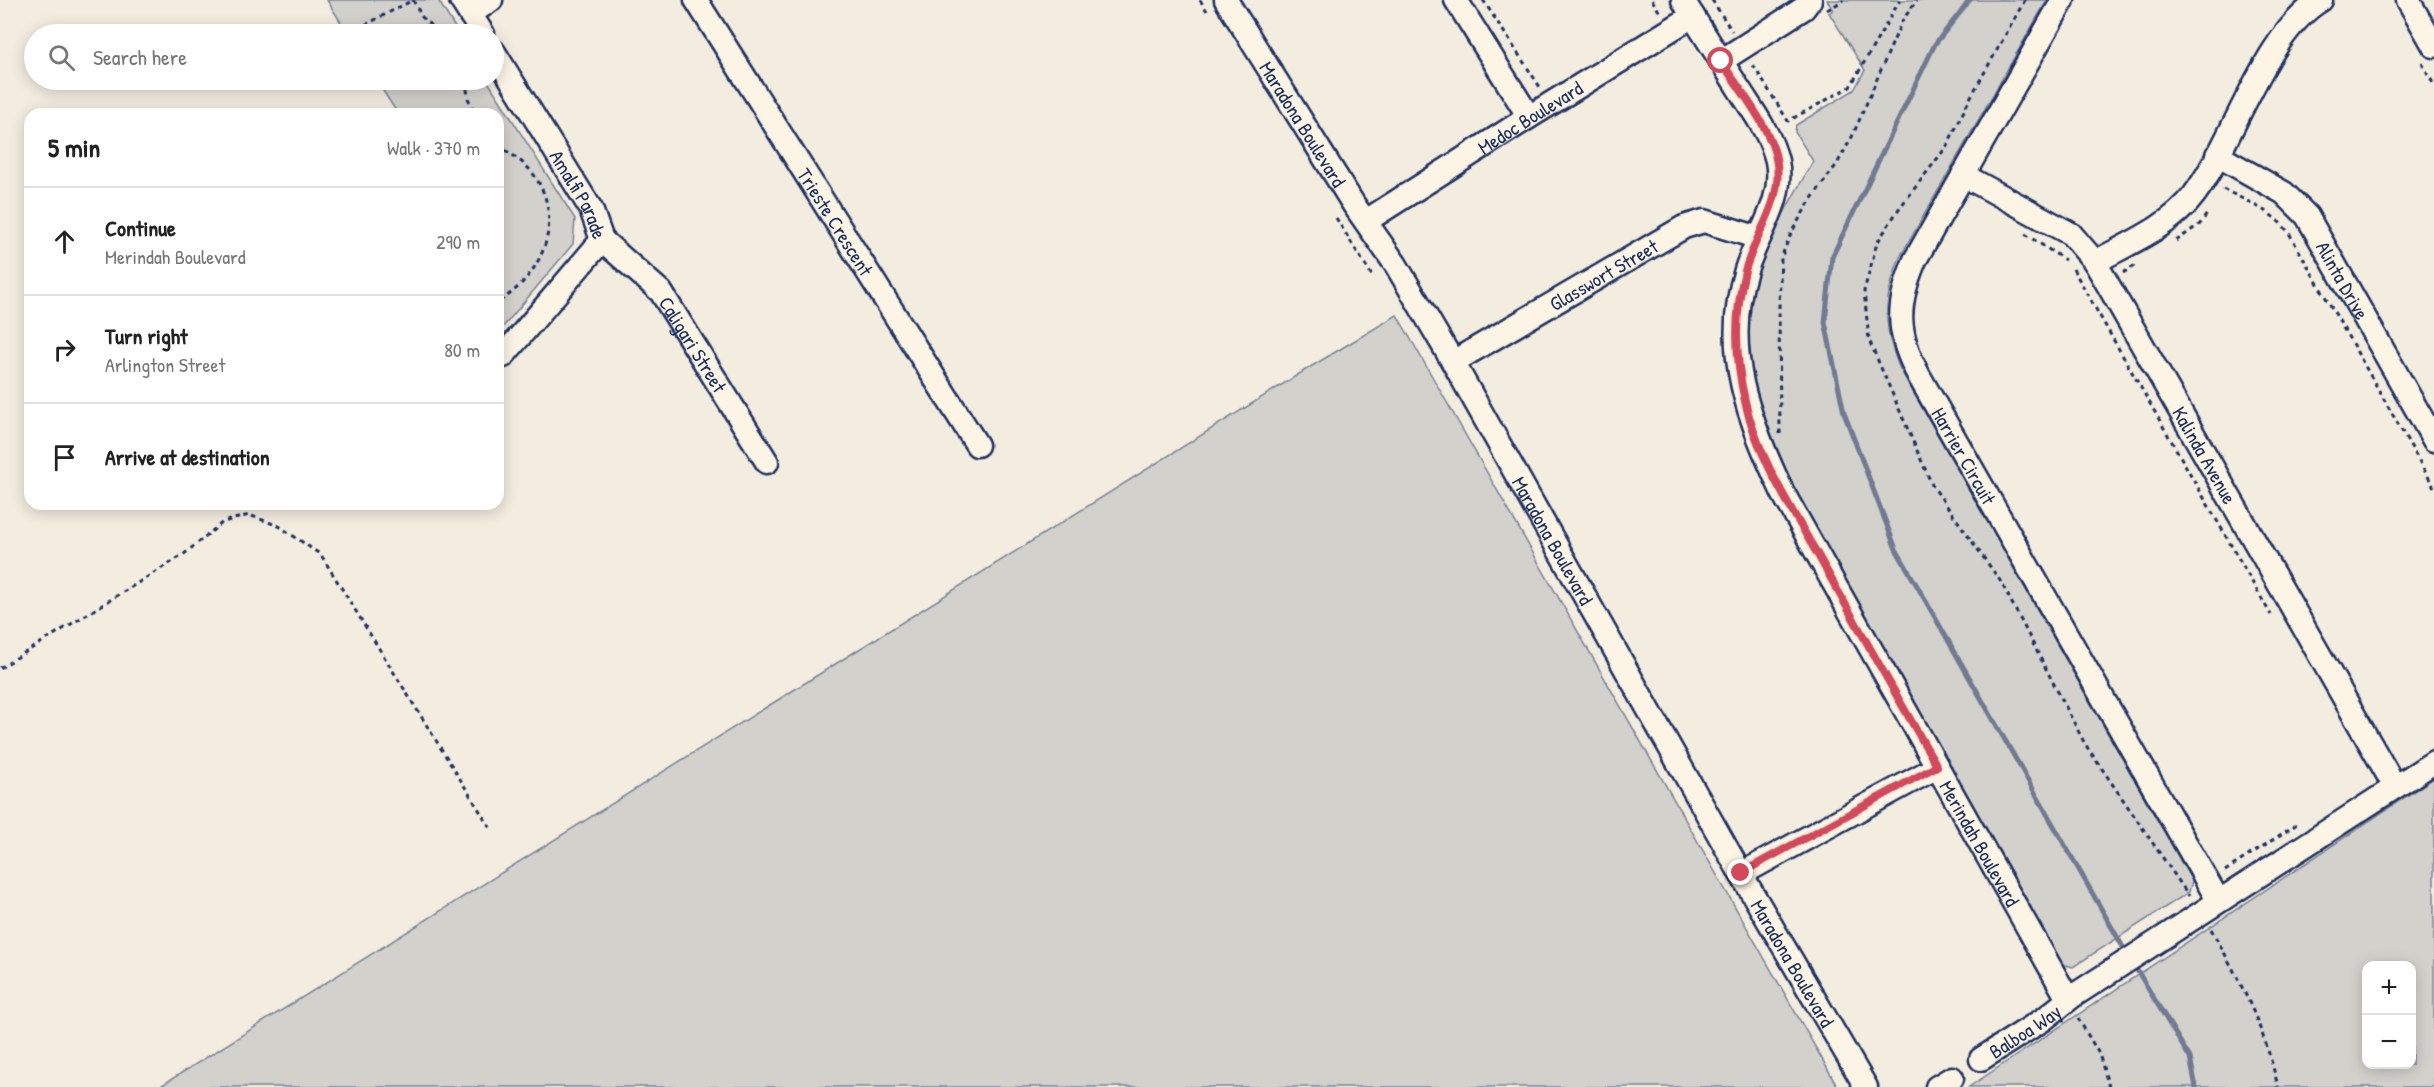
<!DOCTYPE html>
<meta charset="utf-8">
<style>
body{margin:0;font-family:"Patrick Hand",sans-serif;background:#f6f6f6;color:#222}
.controls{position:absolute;right:18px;bottom:18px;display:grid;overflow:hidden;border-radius:12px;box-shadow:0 3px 15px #0003}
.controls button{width:54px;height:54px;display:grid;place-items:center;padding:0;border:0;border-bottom:2px solid #e0e0e0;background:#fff;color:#222;font:30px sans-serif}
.stop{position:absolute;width:18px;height:18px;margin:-14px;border:4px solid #d1495b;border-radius:50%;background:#fff}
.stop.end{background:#d1495b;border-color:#fff;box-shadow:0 2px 6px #0008}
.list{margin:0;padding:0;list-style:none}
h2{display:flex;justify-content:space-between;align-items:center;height:78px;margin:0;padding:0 24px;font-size:26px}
h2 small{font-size:20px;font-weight:400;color:#767676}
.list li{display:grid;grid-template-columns:39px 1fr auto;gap:18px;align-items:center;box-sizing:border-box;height:108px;padding:0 24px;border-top:2px solid #e0e0e0}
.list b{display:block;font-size:22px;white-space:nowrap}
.list p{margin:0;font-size:20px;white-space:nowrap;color:#767676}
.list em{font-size:20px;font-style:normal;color:#767676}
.icon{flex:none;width:33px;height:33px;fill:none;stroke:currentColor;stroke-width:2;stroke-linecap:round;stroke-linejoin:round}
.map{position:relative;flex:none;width:2434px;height:1087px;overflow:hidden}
.search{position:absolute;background:#fff;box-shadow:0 3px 15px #0003;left:24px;top:24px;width:480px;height:66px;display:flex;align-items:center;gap:15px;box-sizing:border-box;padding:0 21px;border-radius:33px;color:#767676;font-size:22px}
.panel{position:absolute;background:#fff;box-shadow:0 3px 15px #0003;left:24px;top:108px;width:480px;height:402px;border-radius:18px}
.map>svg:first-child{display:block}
.green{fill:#d3d1cc;stroke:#778095;stroke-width:1.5;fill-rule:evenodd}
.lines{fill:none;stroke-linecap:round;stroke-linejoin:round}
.stream{stroke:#707a91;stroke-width:5}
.minor-casing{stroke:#1b2f5e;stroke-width:27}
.path{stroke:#1b2f5e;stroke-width:3;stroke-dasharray:4.5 4.5;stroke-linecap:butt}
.minor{stroke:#fcf5e5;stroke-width:22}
.route{stroke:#d1495b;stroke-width:8}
.labels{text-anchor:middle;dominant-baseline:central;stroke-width:6;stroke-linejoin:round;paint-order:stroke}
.street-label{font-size:20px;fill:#1b2f5e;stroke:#fcf5e5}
</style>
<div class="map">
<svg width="2434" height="1087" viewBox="0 0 2434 1087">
<rect width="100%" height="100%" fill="#f3ede0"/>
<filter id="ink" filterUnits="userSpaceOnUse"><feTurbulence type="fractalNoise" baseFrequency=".0167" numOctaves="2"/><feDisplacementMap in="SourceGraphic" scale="12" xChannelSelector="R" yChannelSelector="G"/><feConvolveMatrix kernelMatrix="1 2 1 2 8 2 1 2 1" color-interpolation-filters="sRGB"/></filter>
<g filter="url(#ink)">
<path class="green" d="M327,0H438L459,34H348Z
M1827,0H2047L1900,257C1883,300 1882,326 1900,369L2192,881L2189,892L2073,967L2062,964L1771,454C1760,431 1756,409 1752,384C1736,287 1767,243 1813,161L1795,132L1796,125L1854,90L1865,70L1829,13L1833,10Z
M376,80H487L575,219L573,244L498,333V114H398Z
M1397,315L1838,1087H159L1307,369Z
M2434,778V1087H1969ZM2366,966H2412V1064H2366Z"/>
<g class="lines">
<path class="stream" d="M1970,0L1935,44L1832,257L1825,322L1844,413L1896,549L2127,954
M2132,962L2190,1058L2196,1087"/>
<defs>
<g id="minor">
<path d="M461,0L483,34"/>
<path id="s1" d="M696,0L977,445"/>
<path id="s2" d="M1226,0L1354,205L1396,265L1453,362L1741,874L1866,1087"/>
<path d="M1456,0L1529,117"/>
<path id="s3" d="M1683,0C1701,30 1720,59 1739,89C1753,111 1771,135 1777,161C1785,201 1757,234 1746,270C1721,350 1749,421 1783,493L2068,999"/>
<path id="s4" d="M2063,0L1915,260C1896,305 1896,333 1919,376L2218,900"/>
<path d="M2408,0L2434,46"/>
<path d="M470,14L491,0"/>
<path id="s5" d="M494,52L591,209L602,240L503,356"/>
<path d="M1721,61L1804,8L1810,0"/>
<path id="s6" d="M2217,155L2284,193L2307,216L2434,440"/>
<path id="s7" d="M1963,175L2071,234L2095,262L2395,787"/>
<path id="s8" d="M1366,221L1529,117L1693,16"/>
<path id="s9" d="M602,240L661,292L767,462"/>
<path d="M2095,262C2128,244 2171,226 2194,195C2234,141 2264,34 2321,0"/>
<path id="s10" d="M1453,362L1684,227L1704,221L1759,238"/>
<path d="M1741,874L1937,767"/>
<path id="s11" d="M1981,1059L2044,1019L2073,996L2434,762"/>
<path d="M1937,1087L1952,1078"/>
</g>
</defs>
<use href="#minor" class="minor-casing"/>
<path class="path" d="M413,0L422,17L439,34
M1200,0L1207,11
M1483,0L1540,87
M1652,0L1659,11L1657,13
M1712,0L1732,31
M2025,0L1969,100L1947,146L1898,210L1877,243L1864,291L1869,340L1932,485L2001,582L2085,744L2189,896
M1827,10L1844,0
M365,25L413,0
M2422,63L2434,85
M1753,65L1788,121L1850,87L1900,0
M466,80L468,98L475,114
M498,145C510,154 525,162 534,175C566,221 542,276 498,302
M2223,189C2246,201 2273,211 2289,233L2434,487
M1336,218L1374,279
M2025,234L2065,260
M2176,241L2200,224L2207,214
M2073,269L2271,615
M2123,273L2137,264
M1780,434L1779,306L1781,258L1791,233L1810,201L1837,164L1852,137L1902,21L1917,0
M0,668L183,555L223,522L249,515L279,526L321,555L491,829
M2225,871L2300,822
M2211,929C2240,980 2265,1029 2278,1087
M2078,1018L2099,1054L2109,1087"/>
<use href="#minor" class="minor"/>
</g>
</g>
<g class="lines" filter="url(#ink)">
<path class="route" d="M1721,61C1739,89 1773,130 1777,164C1782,204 1755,234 1745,271C1734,314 1735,358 1745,401C1757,456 1791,508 1819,557C1858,627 1897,697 1937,766L1741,873"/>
</g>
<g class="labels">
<g class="street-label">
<text stroke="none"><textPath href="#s8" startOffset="194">Medoc Boulevard</textPath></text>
<text stroke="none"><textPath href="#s2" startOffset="146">Maradona Boulevard</textPath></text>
<text stroke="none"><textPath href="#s5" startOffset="166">Amalfi Parade</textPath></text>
<text stroke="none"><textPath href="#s1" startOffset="262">Trieste Crescent</textPath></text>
<text stroke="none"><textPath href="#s10" startOffset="174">Glasswort Street</textPath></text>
<text stroke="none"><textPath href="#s6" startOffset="183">Alinta Drive</textPath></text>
<text stroke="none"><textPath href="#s9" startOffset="140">Caligari Street</textPath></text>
<text stroke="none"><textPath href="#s4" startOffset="512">Harrier Circuit</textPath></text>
<text stroke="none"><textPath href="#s7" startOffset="382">Kalinda Avenue</textPath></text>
<text stroke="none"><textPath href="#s2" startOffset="632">Maradona Boulevard</textPath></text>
<text stroke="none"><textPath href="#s3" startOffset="936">Merindah Boulevard</textPath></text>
<text stroke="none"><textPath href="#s2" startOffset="1118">Maradona Boulevard</textPath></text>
<text stroke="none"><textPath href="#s11" startOffset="52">Balboa Way</textPath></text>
</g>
</g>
</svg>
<div class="controls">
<button>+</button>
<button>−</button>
</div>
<div class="stop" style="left:1721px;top:61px"></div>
<div class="stop end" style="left:1741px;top:873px"></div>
<div class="search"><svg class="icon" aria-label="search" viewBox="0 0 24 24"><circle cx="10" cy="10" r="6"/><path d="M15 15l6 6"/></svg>Search here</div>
<section class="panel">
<h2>5 min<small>Walk · 370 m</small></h2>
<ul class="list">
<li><svg class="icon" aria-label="ahead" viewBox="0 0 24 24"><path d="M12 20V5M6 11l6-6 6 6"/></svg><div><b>Continue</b><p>Merindah Boulevard</p></div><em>290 m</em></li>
<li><svg class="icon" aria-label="right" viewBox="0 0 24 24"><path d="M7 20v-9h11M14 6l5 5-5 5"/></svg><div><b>Turn right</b><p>Arlington Street</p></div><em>80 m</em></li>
<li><svg class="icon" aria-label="arrive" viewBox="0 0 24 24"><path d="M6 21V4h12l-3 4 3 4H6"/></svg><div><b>Arrive at destination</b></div></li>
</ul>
</section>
</div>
